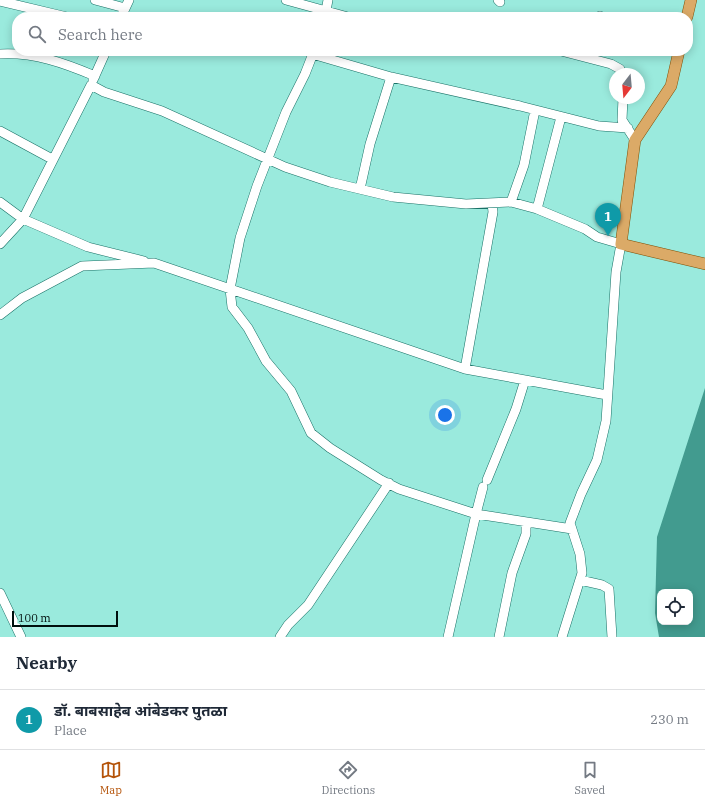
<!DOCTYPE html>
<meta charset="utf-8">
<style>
body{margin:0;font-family:"IBM Plex Serif","Noto Sans Devanagari",serif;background:#f6f6f7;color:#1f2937}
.controls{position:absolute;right:12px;bottom:12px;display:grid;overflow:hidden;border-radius:8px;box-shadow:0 2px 10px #0003}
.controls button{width:36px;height:36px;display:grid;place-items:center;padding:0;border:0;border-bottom:1px solid #e0e1e3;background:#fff;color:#1f2937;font:20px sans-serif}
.compass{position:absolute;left:609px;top:68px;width:36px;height:36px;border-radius:50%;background:#fff;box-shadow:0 2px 10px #0003;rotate:196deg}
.scale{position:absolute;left:12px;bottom:10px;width:106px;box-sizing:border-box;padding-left:4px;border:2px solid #000f0d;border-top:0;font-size:11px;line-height:14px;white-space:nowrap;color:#000f0d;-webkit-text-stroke:3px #9aeadd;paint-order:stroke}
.you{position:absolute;left:445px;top:415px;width:14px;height:14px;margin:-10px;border:3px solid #fff;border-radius:50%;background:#1a73e8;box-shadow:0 0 0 6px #1a73e833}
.badge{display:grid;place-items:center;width:26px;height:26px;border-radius:50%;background:#b45309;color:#fff;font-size:13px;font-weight:700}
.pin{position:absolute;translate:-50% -33px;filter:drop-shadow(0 1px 2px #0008)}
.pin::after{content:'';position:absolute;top:21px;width:14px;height:12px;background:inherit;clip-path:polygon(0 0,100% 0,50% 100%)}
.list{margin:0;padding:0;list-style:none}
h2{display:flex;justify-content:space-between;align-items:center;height:52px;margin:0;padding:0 16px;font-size:17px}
h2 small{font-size:13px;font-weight:400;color:#747a83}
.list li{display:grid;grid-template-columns:26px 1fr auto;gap:12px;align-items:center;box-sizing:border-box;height:60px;padding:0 16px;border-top:1px solid #e0e1e3}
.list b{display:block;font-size:15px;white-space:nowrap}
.list p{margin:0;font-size:13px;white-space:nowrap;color:#747a83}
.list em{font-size:13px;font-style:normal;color:#747a83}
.icon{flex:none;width:22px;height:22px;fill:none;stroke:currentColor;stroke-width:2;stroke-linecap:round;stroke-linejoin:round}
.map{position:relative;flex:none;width:705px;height:637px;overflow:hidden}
.search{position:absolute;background:#fff;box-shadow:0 2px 10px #0003;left:12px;right:12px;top:12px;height:44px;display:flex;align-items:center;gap:10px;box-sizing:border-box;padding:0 14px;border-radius:16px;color:#747a83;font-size:15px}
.sheet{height:112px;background:#fff}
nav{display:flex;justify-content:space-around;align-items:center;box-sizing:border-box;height:56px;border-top:1px solid #e0e1e3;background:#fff;font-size:11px;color:#747a83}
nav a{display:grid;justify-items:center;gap:2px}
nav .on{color:#b45309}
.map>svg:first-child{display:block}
.water{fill:#429b8f;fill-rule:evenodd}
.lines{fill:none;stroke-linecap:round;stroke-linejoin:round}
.minor-casing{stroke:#187166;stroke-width:10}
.major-casing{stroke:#7f4f06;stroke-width:12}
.minor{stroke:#fff;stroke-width:9}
.major{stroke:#dbaa67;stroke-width:11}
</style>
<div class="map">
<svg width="705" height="637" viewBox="0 0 705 637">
<rect width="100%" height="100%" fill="#9aeadd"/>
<path class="water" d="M705,388V637H659L655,613L657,537ZM660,592H690V622H660Z"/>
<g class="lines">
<defs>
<path id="minor" d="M95,0L125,8
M286,0L348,17
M498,0L500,2
M0,1L67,17
M325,16L328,0
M121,17L129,0
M600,17V16
M314,51L305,74L286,112L257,186L240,238L230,289L232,307L248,328L266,361L291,391L311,433L330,448L381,480L399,489L476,514L483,487
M561,51L611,64L620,69L621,74
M0,54C34,52 64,63 95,76
M312,54L391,77L520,106L599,126L628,128
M93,80L106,51
M623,98L622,120L635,140
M0,131L52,159
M360,189L370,144L391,77
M0,202L23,219L88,247L144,261
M511,202L524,165L535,110
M537,209L561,117
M0,244L23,219L91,85L104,92L162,111L285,167L330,182L393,197L466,204L511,202L537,209L585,229L597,237L621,244L616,272L606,421L597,460L581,494L570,523L580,554L582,573L562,637
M0,315L22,298L82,266L154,263L465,369L607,395
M465,369L493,212L492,203
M487,480L516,409L525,380
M580,580L602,585L609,589L612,637
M0,593L21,637
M280,637L288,625L308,605L389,483
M448,637L476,514L572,529
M499,637L512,573L526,534V522"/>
<path id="major" d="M687,17L691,0
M679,51L671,86L635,140L621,244L705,264"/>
</defs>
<use href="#minor" class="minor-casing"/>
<use href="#major" class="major-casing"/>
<use href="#minor" class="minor"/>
<use href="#major" class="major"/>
</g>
</svg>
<div class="controls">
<button><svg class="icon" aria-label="locate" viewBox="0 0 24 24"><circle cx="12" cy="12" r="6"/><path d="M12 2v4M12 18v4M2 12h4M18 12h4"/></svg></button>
</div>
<svg class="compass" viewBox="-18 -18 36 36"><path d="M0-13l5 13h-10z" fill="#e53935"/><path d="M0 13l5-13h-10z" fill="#747a83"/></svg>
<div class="scale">100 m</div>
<div class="you"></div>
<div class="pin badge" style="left:608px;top:236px;background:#0f9aa8">1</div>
<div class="search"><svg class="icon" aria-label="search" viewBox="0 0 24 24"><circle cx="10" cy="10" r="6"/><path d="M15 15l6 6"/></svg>Search here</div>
</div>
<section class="sheet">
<h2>Nearby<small></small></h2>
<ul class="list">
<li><span class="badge" style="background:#0f9aa8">1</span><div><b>डॉ. बाबसाहेब आंबेडकर पुतळा</b><p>Place</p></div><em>230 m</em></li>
</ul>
</section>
<nav>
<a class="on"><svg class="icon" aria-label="map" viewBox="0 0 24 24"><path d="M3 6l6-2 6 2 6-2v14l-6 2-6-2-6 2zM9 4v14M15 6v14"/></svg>Map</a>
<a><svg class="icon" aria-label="directions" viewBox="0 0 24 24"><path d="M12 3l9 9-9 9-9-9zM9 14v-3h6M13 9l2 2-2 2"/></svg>Directions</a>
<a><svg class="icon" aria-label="saved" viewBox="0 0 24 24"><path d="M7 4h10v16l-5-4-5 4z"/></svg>Saved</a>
</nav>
